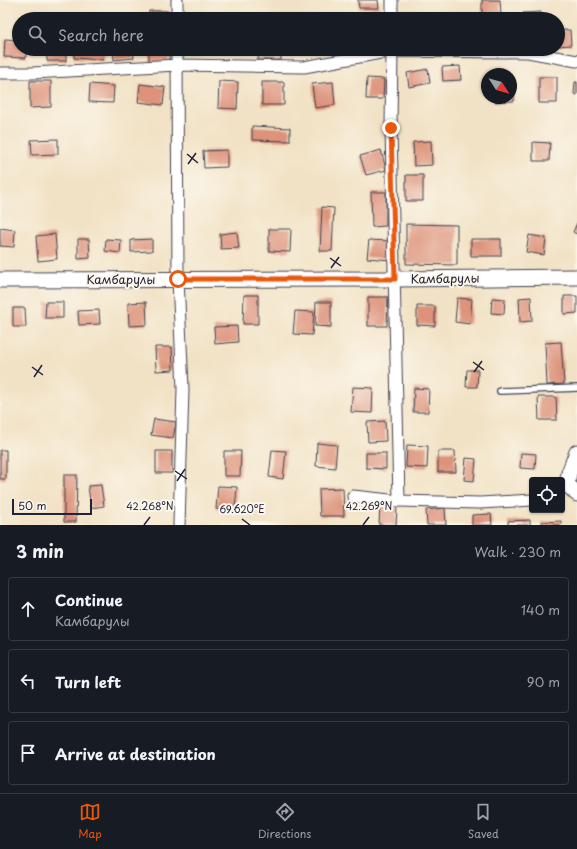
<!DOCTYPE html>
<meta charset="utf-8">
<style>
body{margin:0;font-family:"Playpen Sans",sans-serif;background:#242831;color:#f1f3f6}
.controls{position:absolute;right:12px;bottom:12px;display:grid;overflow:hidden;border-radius:4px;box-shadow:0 1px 3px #0004}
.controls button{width:36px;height:36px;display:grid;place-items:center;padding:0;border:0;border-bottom:1px solid #363941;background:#171b24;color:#f1f3f6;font:20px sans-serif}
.compass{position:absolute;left:481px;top:68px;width:36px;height:36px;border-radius:50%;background:#171b24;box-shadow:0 1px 3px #0004;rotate:126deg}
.scale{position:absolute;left:12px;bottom:10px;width:80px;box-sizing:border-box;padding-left:4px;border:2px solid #22223b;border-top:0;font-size:11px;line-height:14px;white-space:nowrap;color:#22223b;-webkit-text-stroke:3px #fbf7ec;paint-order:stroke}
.stop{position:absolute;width:12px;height:12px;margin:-9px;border:3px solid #ea580c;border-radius:50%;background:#fff}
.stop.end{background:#ea580c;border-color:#fff;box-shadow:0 1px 4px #0008}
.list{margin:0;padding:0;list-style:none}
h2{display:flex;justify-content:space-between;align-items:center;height:52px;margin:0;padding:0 16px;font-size:17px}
h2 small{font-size:13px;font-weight:400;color:#9ea1a6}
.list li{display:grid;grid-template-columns:26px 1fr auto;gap:12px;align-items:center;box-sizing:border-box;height:64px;margin:0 8px 8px;padding:0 8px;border:1px solid #363941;border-radius:4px}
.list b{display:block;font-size:15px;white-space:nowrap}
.list p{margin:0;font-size:13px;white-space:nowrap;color:#9ea1a6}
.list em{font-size:13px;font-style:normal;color:#9ea1a6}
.icon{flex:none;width:22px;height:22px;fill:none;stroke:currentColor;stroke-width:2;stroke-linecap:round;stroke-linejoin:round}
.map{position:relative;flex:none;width:577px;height:525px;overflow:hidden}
.search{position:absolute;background:#171b24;box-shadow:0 1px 3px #0004;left:12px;right:12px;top:12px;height:44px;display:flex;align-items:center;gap:10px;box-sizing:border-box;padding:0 14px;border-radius:22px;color:#9ea1a6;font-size:15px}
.sheet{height:268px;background:#171b24}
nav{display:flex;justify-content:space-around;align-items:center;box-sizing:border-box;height:56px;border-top:1px solid #363941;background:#171b24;font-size:11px;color:#9ea1a6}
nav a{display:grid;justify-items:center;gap:2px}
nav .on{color:#ea580c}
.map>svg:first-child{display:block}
.building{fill:#dd9279}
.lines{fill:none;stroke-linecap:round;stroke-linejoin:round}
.lane-casing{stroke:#413f50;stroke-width:8}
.street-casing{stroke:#413f50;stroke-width:13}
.secondary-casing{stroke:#413f50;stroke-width:17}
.lane{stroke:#fff;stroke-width:5.5}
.street{stroke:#fff;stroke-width:11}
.secondary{stroke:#fff;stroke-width:15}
.route{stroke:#ea580c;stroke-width:5}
.ticks{fill:none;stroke:#22223b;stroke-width:1.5}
.labels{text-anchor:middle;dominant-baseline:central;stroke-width:4;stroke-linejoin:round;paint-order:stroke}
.street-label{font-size:12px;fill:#22223b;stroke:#fbf7ec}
.ticks-label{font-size:10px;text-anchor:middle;fill:#22223b;stroke:#fbf7ec;stroke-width:4;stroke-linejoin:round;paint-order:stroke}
</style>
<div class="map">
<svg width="577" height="525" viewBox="0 0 577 525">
<rect width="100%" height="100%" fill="#fbf7ec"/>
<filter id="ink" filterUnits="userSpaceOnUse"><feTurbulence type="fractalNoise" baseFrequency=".025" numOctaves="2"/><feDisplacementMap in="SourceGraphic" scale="8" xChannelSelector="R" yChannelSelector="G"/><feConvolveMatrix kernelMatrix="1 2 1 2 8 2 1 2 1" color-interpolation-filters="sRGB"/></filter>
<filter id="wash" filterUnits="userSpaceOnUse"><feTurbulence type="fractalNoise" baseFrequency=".012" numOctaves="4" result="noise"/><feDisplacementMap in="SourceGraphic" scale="16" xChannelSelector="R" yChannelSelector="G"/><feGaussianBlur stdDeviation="0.9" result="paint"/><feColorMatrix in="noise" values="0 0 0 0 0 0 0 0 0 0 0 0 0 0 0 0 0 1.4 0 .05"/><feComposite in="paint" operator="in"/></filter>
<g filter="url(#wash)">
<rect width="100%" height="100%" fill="#f2e2c5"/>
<g id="blocks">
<path class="building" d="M358,0H378L379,8H359Z
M482,0H500L501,14H482Z
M149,11H168V19H149Z
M541,12V19H523V13Z
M193,14L221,16V19H193Z
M378,17V19H362V18Z
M558,30H570L571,45L558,46Z
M5,39L19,40V49H26V58L4,57Z
M47,49H66V61H47Z
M74,49H104L103,60L74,58Z
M113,49H133L134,58L114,60Z
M149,49H169V63H149Z
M259,49H281V60H258Z
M460,66L461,80L443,81L442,67Z
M428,69L430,83L409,87L407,73Z
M539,77H557V103H539Z
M367,78L384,79L383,99H366Z
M30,81H51V107L30,108Z
M219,81L238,82L237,109L218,108Z
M262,82H284V105H262Z
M333,82L335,105L315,108L312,84Z
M575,82H577V95L574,94Z
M511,83H514V101L495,102V98H511Z
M90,84L114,86L113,103L89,102Z
M140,84L165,87L163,105L138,102Z
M252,126L290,128V141L252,140Z
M58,139V154L32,155L31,140Z
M431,141L432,165L414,166L413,142Z
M533,142L550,143L549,161H533Z
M227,150V167L204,168L203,151Z
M381,150L386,170L366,175L360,156Z
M406,175H423V201H406Z
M371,192H386V226L372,227Z
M322,207L334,208L332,251H320Z
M577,223V234L573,232Z
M406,224L457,225V265L406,264Z
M0,228L15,230L14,247L0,246Z
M269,229H291L290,252L269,251Z
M237,232L239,248L221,249L220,234Z
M55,234L57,259L38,261L36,236Z
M529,235L546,238L544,255L526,252Z
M78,239H89L90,258L78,259Z
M106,239L121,240L120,253L105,251Z
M152,239V251L131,252V240Z
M471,239H501V256H471Z
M369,240L391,241L390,260L367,258Z
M244,295H258V324H243Z
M564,296H577V313L564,314Z
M368,297H388L387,326H368Z
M531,297L532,321L520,322L519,298Z
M457,298L472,299L470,324L455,322Z
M492,298L505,299L504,314L491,313Z
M46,302H63V318H45Z
M146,302L147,325L129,326L128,303Z
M316,302H331V327L315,326Z
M417,306H435V326L417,325Z
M13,308H25L26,327H13Z
M99,310L100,324L79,325L78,311Z
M295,311L314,312L312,335L293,334Z
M237,326L238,342L215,344L214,327Z
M561,342L564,384L547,385L545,343Z
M155,347H172L173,370L156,371Z
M467,370H478L477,387H466Z
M353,387L373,388L372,413L351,412Z
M414,388L429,389L428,412H413Z
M538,397H556L557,420H539Z
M154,419L176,422L173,438L151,435Z
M385,421L386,441L368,442L367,422Z
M317,443L337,445L335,468L316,466Z
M407,445L428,446L427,468L406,467Z
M0,450H6V479H0Z
M272,450L286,451L283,479L269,477Z
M156,451H172V473H156Z
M224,451H241L240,476H224Z
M438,451H455L456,472H438Z
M366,453H386V469L366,468Z
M521,453L536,454L535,469L520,468Z
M466,458L476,459L474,481L464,480Z
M64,475H77L76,522H64Z
M101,485L104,506L91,508L88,486Z
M218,486L237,487L235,510L216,509Z
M343,488L344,516H320L319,489Z
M380,506L397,507L396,525H379Z
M445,508L446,525H427L426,510Z
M491,514L492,525H472V515Z
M530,520V525H508V521Z
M561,521V525H542V522Z"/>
</g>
</g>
<g filter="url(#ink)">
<use href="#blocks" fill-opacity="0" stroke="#413f50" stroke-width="1"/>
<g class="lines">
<defs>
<path id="lane" d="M500,391L577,388"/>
<path id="street" d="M177,0V19
M392,0V19
M177,49L178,279L183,389L179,525
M392,49L391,128L399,501
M0,73H33L177,65L304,67L392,51L528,52L577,61
M353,496L399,501L480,503L532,500"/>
<path id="secondary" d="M0,280L395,279L577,277
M577,452L569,473L567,484L577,494"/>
</defs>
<use href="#lane" class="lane-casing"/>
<use href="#street" class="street-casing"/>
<use href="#secondary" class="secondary-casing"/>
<use href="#lane" class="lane"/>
<use href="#street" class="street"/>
<use href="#secondary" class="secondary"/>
</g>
</g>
<g class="lines" filter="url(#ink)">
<path class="route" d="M178,279H395L391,128"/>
</g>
<path class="ticks" d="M187,154L198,163M188,164L196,153M330,258L341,266M331,268L339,257M473,362L484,370M32,367L43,375M474,372L482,361M34,377L42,365M175,471L187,479M177,481L185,469M242,519L250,525M144,525L150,517M363,525L369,517"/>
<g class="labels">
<g class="street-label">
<text transform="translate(445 278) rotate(-1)">Камбарулы</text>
<text x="121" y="279">Камбарулы</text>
</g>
</g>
<g class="ticks-label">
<text x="150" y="510">42.268°N</text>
<text x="369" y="510">42.269°N</text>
<text x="242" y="513">69.620°E</text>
</g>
</svg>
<div class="controls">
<button><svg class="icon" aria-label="locate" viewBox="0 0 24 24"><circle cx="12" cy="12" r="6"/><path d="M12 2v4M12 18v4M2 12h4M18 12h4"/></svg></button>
</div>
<svg class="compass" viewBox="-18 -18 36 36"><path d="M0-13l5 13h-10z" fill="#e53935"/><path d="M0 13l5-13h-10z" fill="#9ea1a6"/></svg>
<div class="scale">50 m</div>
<div class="stop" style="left:178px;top:279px"></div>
<div class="stop end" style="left:391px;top:128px"></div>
<div class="search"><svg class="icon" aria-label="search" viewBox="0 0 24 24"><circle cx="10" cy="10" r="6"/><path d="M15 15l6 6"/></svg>Search here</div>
</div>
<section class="sheet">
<h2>3 min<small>Walk · 230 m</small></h2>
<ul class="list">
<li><svg class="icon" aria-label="ahead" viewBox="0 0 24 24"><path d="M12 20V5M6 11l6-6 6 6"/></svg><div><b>Continue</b><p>Камбарулы</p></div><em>140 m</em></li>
<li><svg class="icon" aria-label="left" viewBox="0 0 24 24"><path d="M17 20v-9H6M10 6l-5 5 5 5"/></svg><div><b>Turn left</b></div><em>90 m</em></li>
<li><svg class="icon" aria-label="arrive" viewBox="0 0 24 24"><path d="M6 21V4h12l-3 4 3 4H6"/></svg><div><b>Arrive at destination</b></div></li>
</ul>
</section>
<nav>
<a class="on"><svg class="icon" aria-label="map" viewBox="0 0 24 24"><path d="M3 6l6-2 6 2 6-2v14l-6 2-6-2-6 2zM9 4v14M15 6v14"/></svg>Map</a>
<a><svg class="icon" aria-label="directions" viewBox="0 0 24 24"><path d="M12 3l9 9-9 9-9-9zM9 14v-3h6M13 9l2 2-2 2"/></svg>Directions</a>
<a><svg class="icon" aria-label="saved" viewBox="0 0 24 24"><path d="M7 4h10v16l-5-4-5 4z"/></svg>Saved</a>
</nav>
